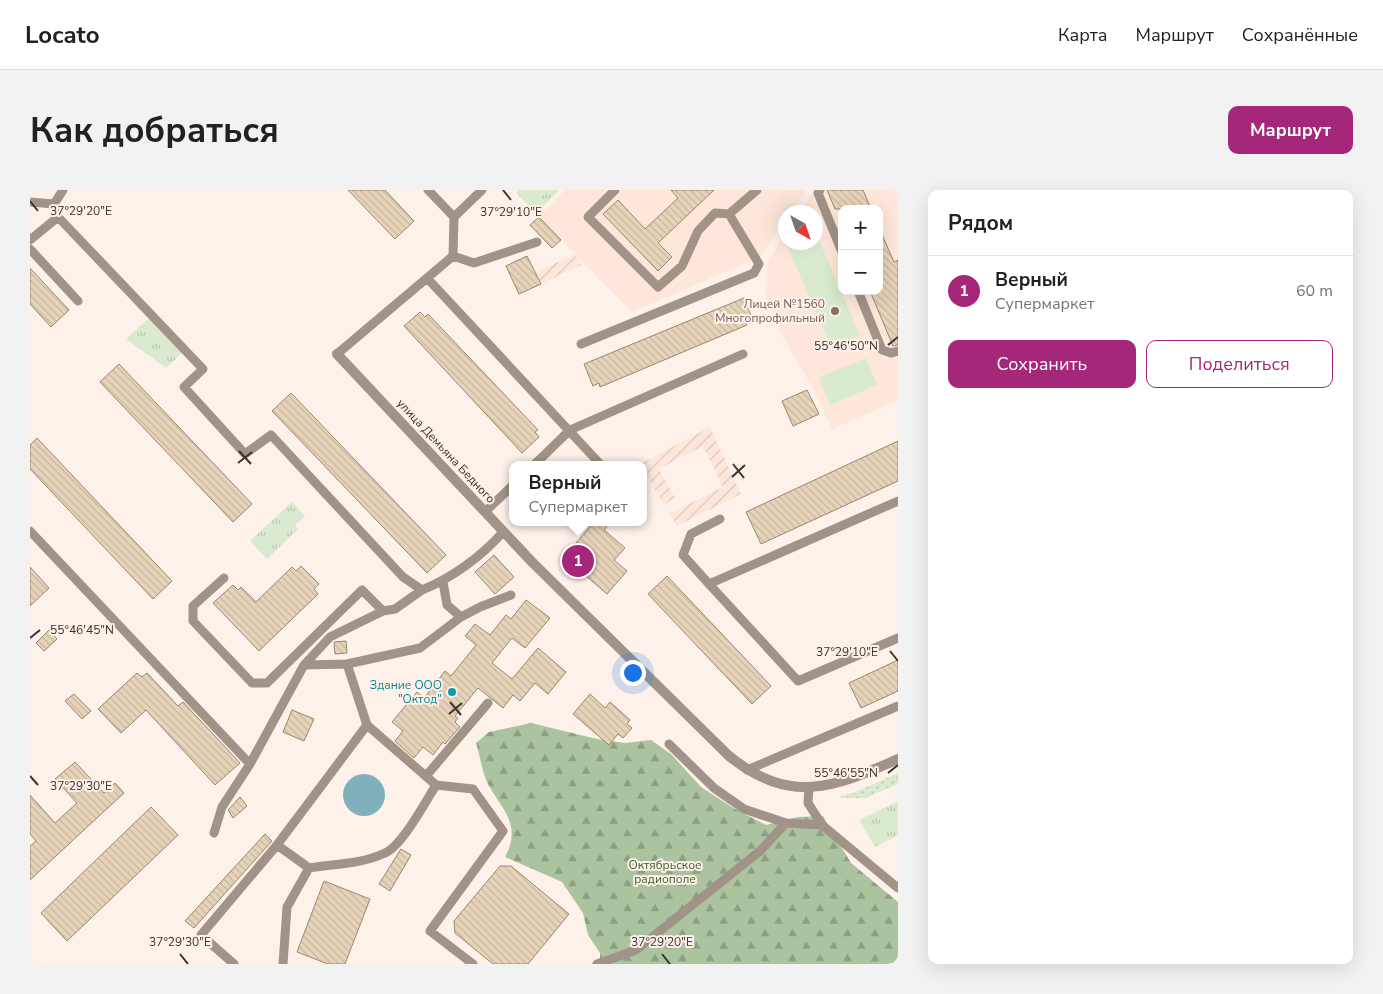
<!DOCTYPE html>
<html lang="ru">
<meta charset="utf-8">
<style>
body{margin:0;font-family:"Nunito Sans",sans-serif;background:#f2f2f2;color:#202124}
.controls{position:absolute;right:15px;top:15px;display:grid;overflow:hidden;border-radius:10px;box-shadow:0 5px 20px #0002}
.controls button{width:45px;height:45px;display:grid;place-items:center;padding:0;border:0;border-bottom:1px solid #e0e0e0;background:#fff;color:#202124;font:25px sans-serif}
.compass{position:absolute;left:748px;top:15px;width:45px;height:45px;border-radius:50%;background:#fff;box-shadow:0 5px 20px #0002;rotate:140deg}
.you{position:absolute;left:602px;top:482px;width:18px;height:18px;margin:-12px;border:4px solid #fff;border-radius:50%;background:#1a73e8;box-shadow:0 0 0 8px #1a73e833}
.badge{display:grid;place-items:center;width:32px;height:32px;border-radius:50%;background:#a52779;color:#fff;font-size:16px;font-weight:700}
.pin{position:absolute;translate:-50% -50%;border:2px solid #fff;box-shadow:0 1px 5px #0006}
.popup{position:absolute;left:479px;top:271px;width:138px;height:65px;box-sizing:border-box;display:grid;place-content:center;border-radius:10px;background:#fff;filter:drop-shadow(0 1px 4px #0005);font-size:16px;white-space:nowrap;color:#757577}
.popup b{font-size:19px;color:#202124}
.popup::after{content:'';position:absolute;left:50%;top:100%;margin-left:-10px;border:10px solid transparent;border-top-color:#fff}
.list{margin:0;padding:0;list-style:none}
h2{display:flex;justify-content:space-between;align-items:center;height:65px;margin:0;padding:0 20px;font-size:21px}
h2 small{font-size:16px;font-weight:400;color:#757577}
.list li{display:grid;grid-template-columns:32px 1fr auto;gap:15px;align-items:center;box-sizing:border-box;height:70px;padding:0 20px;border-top:1px solid #e0e0e0}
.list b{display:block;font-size:19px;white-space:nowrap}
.list p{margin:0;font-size:16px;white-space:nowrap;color:#757577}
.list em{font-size:16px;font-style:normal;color:#757577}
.actions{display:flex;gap:10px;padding:15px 20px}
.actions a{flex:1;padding:11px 0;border:1px solid #a52779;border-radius:10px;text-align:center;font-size:18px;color:#a52779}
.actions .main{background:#a52779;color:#fff}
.map{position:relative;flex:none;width:868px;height:774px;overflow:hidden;border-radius:10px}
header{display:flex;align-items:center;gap:30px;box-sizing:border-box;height:70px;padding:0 25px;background:#fff;border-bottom:1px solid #e0e0e0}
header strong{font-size:24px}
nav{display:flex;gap:28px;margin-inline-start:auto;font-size:18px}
.intro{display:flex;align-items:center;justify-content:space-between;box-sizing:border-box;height:120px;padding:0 30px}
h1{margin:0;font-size:35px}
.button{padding:12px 22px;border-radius:10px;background:#a52779;color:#fff;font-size:18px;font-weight:700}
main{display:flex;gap:30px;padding:0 30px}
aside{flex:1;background:#fff;border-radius:10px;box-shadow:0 5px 20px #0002}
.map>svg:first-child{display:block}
.built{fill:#fee7da;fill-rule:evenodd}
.industrial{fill:url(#industrial-furrows)}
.grass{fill:url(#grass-dots)}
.forest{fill:url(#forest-firs)}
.park{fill:url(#park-tufts)}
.pitch{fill:#d9eacf}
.water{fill:#80b0bc}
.building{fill:url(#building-back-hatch);stroke:#98866e}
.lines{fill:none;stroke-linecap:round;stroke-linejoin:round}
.service{stroke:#a19387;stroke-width:9}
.tertiary{stroke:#a19387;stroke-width:10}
.ticks{fill:none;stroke:#3e322b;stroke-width:2}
.education-dot{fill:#8d6e63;stroke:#fdf1ea;stroke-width:2}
.culture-dot{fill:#0f9aa8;stroke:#fdf1ea;stroke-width:2}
.labels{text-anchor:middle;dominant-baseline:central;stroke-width:4;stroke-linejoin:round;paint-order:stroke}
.education-label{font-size:12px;fill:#785e54;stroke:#fdf1ea;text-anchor:end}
.street-label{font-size:12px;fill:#3e322b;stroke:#fdf1ea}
.culture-label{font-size:12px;fill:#0d838f;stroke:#fdf1ea;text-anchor:end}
.park-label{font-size:12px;fill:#3d5c2a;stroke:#fdf1ea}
.ticks-label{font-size:12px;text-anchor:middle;fill:#3e322b;stroke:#fdf1ea;stroke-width:4;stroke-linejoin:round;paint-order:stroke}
</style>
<header>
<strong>Locato</strong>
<nav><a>Карта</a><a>Маршрут</a><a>Сохранённые</a></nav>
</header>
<div class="intro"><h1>Как добраться</h1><a class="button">Маршрут</a></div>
<main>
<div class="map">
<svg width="868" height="774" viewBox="0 0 868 774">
<defs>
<pattern id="industrial-furrows" width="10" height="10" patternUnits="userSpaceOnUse" patternTransform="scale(1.25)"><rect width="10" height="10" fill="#fee7da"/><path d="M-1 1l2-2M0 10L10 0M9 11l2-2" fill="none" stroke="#dbc7bb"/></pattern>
<pattern id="grass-dots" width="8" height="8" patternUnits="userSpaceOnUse" patternTransform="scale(1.25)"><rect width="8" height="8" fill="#d9eacf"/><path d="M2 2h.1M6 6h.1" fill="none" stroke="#bbc9b2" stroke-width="1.8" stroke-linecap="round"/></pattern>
<pattern id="forest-firs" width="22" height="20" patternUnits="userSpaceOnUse" patternTransform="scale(1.25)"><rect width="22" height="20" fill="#acc3a0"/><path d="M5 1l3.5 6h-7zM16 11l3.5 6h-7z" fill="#8d9f83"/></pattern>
<pattern id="park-tufts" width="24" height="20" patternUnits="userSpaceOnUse" patternTransform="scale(1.25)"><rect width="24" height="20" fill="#d9eacf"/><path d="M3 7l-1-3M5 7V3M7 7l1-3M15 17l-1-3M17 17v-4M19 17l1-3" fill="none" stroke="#bbc9b2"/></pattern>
<pattern id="building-back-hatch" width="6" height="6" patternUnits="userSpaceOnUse" patternTransform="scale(1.25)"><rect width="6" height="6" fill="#e7d3b9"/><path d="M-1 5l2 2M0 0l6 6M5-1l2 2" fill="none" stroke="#c7b69f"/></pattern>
</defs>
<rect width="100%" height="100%" fill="#fdf1ea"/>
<path class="built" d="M535,0H776L761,22H756L755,30L730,67L602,122L509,27Z
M785,0H868V210L802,239L782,197L747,137L736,105L737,72L755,44L756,52H786V22H770ZM812,19H849V101H812Z"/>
<path class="industrial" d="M545,64L551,75L511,94L505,83Z
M680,237L711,304L647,336L640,323L693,297L673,256L629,279L645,308L634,315L610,274Z"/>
<path class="grass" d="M868,583V594L835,608H811L810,606L823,603Z"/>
<path class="forest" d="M501,533L567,549L595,553L621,550L641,564L671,597L705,619L736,635L768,627L793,626L821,673L868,712V774H570V763L558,745L553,723L532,692L475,667C492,635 473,621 458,594C452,582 450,566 446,553L459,542Z"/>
<path class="park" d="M489,0H529L507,23L486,3Z
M119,128L152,163L136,178L96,149Z
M262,312L275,326L265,335L268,339L237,369L220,351Z
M868,611V645L845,657L829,630Z"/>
<path class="pitch" d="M786,43L830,145L801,157L754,49L756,52H786Z
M836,168L847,195L800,215L789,187Z"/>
<path class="water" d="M313 605a21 21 0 1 1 42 0a21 21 0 1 1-42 0Z"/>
<path class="building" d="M318,0H355L384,31L365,49Z
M641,0H684L628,53L642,67L628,81L573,24L588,10L615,39L648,8Z
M797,0H833L841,19H805Z
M509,27L531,50L522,58L500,35Z
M849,38L864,72L868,70V155L863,156L840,101H849Z
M497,66L511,94L489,104L476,76Z
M0,78L39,120L21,137L0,114Z
M714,108L722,128L715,131L717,135L570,197L569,193L563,196L554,174Z
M390,122L395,127L398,124L508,240L505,242L509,247L492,263L374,136Z
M89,174L222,314L203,332L70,192Z
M777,200L789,224L763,236L752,211Z
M261,203L416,365L397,383L242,221Z
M7,248L142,391L123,409L0,279V255Z
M868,251V291L731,354L716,322Z
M564,332H580L574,340L595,358L584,370L597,381L577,404L534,367Z
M464,365L484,387L465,404L445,382Z
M271,376L289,394L284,399L288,404L229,461L183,413L203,395L208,400L211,397L226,412L262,377L266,381Z
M0,377L19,398L0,416Z
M637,386L741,496L722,514L618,404Z
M496,410L520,428L495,458L482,448L462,473L482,489L508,458L536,482L518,504L505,493L490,511L483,505L473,518L448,498L425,526L428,528L425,532L430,537L415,554L413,552L403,565L393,557L384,568L365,551L373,541L362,532L387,502L394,508L415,481L421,486L446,455L435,446L445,434L460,445L476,425L481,429Z
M19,440L27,449L14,461L6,453Z
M316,451L317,463L305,464L304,452Z
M868,470V501L831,518L819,493Z
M107,483L112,487L117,483L148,516L153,512L210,573L185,595L116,520L91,543L68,519Z
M44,504L61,521L52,529L35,511Z
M560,504L575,518L580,512L600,530L597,534L602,538L593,548L588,544L579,555L543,524Z
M262,520L284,529L274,551L253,542Z
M45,572L74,603L85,593L94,603L0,690V656L6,651L0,644V605L25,633L47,613L25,589Z
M210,607L217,616L203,628L198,620Z
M121,617L148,645L37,751L11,723Z
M235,644L242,651L164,738L155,731Z
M371,659L381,665L360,701L349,694Z
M470,676H481L539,724L498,774H463L425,743L424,731Z
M294,691L340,709L315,774H298L267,762Z"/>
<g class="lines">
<path class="service" d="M33,0L24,14L28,27L173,179L154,197L215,264L241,245L373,387L392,400C422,388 452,366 473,342
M585,0L558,27L628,97L652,76L668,41L685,23L699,24
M790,0L788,3L812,62
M0,12L24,14
M424,27L452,0
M0,50L28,27
M0,59L48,111
M423,66L444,73L507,52
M397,88L571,275
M828,101L852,160L861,163L868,161
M551,154L724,83L729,74L699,24L727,0
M307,164L423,66L424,27L398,0
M504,275L540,240L713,164
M868,311L679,394L768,491L868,448
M455,322L483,295
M0,341L220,574L274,475L300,447L353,421
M194,388L163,416V431L222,493H237L332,400L353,421L365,419L392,400
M413,392L417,415L431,427
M679,394L653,365L661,344L690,329
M274,475L317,474L390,458L431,427L450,417L481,405
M337,535L406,595L443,599L473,641L400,741L443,774
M639,554L684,598L714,619L756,633L792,635L868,698
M717,580L868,516
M396,586L458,513
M779,597L778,613L792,635
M184,643L192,617L220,574
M247,655L279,678L257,717L253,774
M279,678C304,674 332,674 355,663C372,656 396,611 406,595
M204,774L171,745L247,655L337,535L317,474
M567,774L606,760L730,661L756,633"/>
<path class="tertiary" d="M307,164L502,372L699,566C760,615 803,598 868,569"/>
</g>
<path class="ticks" d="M473,0L481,10M0,11L8,21M858,155L868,147M209,261L221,274M208,273L222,262M703,274L714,288M702,287L715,275M0,448L10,440M860,461L868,471M420,512L431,525M419,524L432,513M858,583L868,575M0,586L8,595M150,764L158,774M632,764L640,774"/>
<circle class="education-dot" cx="805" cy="121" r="5"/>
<circle class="culture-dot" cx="422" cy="502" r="5"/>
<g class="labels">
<g class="education-label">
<text x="795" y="114">Лицей №1560<tspan x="795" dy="14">Многопрофильный</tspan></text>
</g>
<g class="street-label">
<text transform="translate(416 261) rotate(47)">улица Демьяна Бедного</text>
</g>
<g class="culture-label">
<text x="412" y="495">Здание ООО<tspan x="412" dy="14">"Октод"</tspan></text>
</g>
<g class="park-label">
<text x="635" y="675">Октябрьское<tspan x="635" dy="14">радиополе</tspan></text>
</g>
</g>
<g class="ticks-label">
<text x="51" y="25">37°29'20"E</text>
<text x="481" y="26">37°29'10"E</text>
<text x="816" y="160">55°46'50"N</text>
<text x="52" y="444">55°46'45"N</text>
<text x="817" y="466">37°29'10"E</text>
<text x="816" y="587">55°46'55"N</text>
<text x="51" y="600">37°29'30"E</text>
<text x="150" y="756">37°29'30"E</text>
<text x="632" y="756">37°29'20"E</text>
</g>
</svg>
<div class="controls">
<button>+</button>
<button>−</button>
</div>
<svg class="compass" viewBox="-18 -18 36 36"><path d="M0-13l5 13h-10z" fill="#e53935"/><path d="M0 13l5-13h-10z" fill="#757577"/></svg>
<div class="you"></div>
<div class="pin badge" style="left:548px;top:371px">1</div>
<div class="popup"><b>Верный</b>Супермаркет</div>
</div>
<aside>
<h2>Рядом<small></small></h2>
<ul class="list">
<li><span class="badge">1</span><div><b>Верный</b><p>Супермаркет</p></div><em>60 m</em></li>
</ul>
<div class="actions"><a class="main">Сохранить</a><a>Поделиться</a></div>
</aside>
</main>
